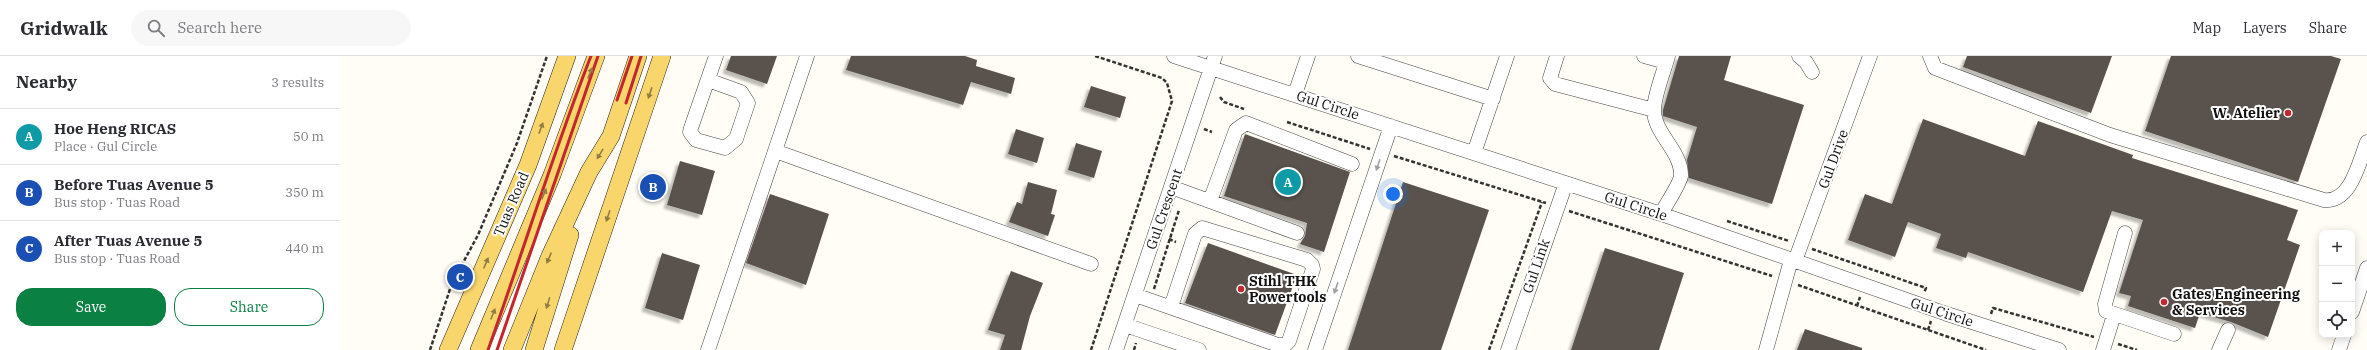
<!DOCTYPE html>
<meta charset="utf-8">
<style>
body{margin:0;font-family:"IBM Plex Serif",serif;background:#f7f7f7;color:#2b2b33}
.controls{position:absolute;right:12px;bottom:12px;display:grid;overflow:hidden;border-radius:8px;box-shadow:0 2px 10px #0003}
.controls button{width:36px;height:36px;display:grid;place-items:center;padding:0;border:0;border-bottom:1px solid #e1e1e2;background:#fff;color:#2b2b33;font:20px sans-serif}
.you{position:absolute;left:1053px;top:138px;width:14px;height:14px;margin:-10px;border:3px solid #fff;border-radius:50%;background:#1a73e8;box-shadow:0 0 0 6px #1a73e833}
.badge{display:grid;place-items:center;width:26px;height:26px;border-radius:50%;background:#0b8043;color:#fff;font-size:13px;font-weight:700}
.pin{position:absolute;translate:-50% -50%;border:2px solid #fff;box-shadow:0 1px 4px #0006}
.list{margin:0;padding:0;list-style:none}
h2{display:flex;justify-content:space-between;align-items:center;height:52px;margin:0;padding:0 16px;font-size:17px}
h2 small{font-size:13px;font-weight:400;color:#7c7c81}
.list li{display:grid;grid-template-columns:26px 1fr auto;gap:12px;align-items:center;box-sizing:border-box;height:56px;padding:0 16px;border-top:1px solid #e1e1e2}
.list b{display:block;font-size:15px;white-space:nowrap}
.list p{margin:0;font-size:13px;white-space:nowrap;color:#7c7c81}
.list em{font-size:13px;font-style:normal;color:#7c7c81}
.actions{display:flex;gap:8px;padding:12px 16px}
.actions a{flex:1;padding:9px 0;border:1px solid #0b8043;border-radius:16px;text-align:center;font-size:14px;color:#0b8043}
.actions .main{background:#0b8043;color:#fff}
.icon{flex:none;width:22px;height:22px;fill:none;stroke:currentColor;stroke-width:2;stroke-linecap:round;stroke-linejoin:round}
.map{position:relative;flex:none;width:2027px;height:294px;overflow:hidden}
header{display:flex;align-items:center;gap:24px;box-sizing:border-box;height:56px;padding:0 20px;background:#fff;border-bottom:1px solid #e1e1e2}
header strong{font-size:19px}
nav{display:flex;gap:22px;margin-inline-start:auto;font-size:14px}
.search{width:280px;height:36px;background:#f7f7f7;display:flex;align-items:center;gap:10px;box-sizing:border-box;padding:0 14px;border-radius:22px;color:#7c7c81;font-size:15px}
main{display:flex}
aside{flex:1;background:#fff}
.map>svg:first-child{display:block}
.building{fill:#5a524d;filter:url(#shadow)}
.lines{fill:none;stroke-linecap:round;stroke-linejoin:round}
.minor-casing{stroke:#444;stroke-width:15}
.major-casing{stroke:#222;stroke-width:18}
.path{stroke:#333;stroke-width:2.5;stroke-dasharray:4 2;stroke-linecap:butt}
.minor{stroke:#fff;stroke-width:14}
.major{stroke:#f9d66b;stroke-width:17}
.rail{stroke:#c4262e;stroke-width:3}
.oneway{fill:#917d42}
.oneway2{fill:#a0a0a0}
.poi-dot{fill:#c4262e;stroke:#fff;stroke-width:1.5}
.labels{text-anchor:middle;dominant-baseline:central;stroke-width:4;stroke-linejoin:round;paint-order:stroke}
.street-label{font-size:14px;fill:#111;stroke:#fff}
.poi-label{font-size:14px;font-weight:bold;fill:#111;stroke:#fff;text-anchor:start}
</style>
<header>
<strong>Gridwalk</strong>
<div class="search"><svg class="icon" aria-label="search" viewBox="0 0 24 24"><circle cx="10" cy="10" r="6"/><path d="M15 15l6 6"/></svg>Search here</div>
<nav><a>Map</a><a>Layers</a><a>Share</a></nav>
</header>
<main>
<aside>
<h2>Nearby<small>3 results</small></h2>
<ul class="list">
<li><span class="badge" style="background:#0f9aa8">A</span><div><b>Hoe Heng RICAS</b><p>Place · Gul Circle</p></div><em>50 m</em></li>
<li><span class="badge" style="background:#1a4fb4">B</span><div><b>Before Tuas Avenue 5</b><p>Bus stop · Tuas Road</p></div><em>350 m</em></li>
<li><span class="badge" style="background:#1a4fb4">C</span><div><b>After Tuas Avenue 5</b><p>Bus stop · Tuas Road</p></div><em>440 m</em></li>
</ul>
<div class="actions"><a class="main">Save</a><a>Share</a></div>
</aside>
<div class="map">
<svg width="2027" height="294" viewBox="0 0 2027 294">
<defs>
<filter id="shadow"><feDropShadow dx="-3.5" dy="3.5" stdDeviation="1" flood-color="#0004"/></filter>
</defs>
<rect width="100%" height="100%" fill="#fffdf5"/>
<path class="building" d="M391,0H437L427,28L386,14Z
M511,0H625L637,4L636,10L675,22L671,38L631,26L623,49L506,14Z
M1339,0H1391L1384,24L1464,49L1432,148L1349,122L1347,104L1357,71L1323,60V54Z
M1627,0H1772L1751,57L1623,11Z
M1831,0H1991L2001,3L1958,126L1805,75Z
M751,30L786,41L780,62L744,51Z
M1583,63L1685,100L1698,65L1793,99L1792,102L1958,154L1947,184L1960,189L1928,281L1891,266L1860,257L1855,272L1788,250L1791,240L1779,237L1803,164L1772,155L1743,236L1628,196L1626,202L1596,192L1601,178L1568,166L1555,201L1508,184L1525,138L1552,148Z
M676,73L704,82L697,107L668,98Z
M905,78L1010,116L984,196L960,188L965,180L967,167L884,140Z
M736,87L762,95L754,122L728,114Z
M340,105L375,115L362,159L327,149Z
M688,126L717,134L711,158L715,159L708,180L669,166L677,146L682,148Z
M1063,126L1149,154L1101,294H1008Z
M430,138L489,158L466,229L406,207Z
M868,187L957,219L935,279L845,247Z
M1265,192L1344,217L1319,294H1231Z
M322,197L360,209L343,264L305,252Z
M671,215L703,227L690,260L681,294H660L665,279L648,274Z
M1465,273L1522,292V294H1457Z"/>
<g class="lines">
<defs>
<path id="minor" d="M834,0L1321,158L1607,258L1719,294
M1018,0L1153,43
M1217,0L1210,22L1215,28L1314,54
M1304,0L1326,6
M1459,0L1466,6L1472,16
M1590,0L1595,12L1770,79L1984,144C2011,147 2019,106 2027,86
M368,24L401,36L408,47L396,83L385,92L356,84L350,76L351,72L376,0
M955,38L968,0
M435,95L751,208
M1134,97L1167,0
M831,131L957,177
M870,145L896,74L906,67L1012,108
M1321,158C1325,150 1340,128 1341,120C1342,95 1314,78 1314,54C1314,39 1324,16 1328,0
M1785,177L1765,248L1766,255L1834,278
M1455,205L1530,0
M795,239L938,289H945L949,285L973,213L972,209L967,204L862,172L855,178L831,251
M2012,256L2027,212
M785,269L859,294
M368,294L467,0
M776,294L875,0
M975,294L1051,70
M1168,294L1226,127
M1426,294L1451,204
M1763,294L1774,259
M1879,294L1888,274
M1999,294L2004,279"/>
<path id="major" d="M108,294L188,109L227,0
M139,294L212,119L256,0
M172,294L210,200L249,116L271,80L298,0
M194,294L230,179
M223,294L322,0"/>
</defs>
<use href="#minor" class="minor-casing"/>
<use href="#major" class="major-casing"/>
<path class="path" d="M880,41L884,46L904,53
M947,66L1030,93
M864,73L872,76
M1054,100L1206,147
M1229,155L1432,220
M1387,165L1449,185
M829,183L836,186
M1472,193L1586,232L1584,237
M1458,229L1646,294
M814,233L839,154
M1517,250L1520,241
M1651,258L1653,252L1754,281
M1588,274L1591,265
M1778,288L1797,294
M90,294L112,227L138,179L177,87L207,0
M751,294L832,45L827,27L822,22L755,0
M794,294L796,287
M1149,294L1202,146"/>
<use href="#minor" class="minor"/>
<use href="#major" class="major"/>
<path class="rail" d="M277,44L292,0
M286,47L301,0
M148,294C183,196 213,97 251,0
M157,294L258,0"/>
</g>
<defs><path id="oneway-solid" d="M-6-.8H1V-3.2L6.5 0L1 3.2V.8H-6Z"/></defs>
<g class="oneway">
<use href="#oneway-solid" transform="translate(250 17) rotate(-69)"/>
<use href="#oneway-solid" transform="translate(310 37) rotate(109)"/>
<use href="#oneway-solid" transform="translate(201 72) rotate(-70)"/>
<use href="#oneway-solid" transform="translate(260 98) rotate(121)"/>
<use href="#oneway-solid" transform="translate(204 138) rotate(-67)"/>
<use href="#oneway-solid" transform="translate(268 160) rotate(109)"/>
<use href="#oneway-solid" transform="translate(209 202) rotate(113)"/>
<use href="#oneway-solid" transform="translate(146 207) rotate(-67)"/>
<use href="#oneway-solid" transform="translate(208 247) rotate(107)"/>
<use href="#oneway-solid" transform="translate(153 258) rotate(-68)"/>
</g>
<g class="oneway2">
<use href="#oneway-solid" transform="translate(1038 109) rotate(109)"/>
<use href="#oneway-solid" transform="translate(996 232) rotate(109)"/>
</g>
<g class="poi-dot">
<circle cx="1948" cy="57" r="4"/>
<circle cx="901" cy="233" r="4"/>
<circle cx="1824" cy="246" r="4"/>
</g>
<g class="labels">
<g class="street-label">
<text transform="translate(988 49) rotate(18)">Gul Circle</text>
<text transform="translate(1493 103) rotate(-70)">Gul Drive</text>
<text transform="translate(171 148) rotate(-67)">Tuas Road</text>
<text transform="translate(1296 150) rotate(18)">Gul Circle</text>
<text transform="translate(824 153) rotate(-71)">Gul Crescent</text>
<text transform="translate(1196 210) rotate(-71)">Gul Link</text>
<text transform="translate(1602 256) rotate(18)">Gul Circle</text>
</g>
<g class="poi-label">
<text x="1940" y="57" text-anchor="end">W. Atelier</text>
<text x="909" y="225">Stihl THK<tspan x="909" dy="16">Powertools</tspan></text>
<text x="1832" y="238">Gates Engineering<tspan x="1832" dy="16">&amp; Services</tspan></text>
</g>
</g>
</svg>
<div class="controls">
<button>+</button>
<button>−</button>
<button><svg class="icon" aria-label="locate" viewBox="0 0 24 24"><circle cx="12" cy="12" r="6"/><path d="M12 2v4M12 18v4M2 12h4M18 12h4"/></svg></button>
</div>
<div class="you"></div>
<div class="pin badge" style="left:948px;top:126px;background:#0f9aa8">A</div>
<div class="pin badge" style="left:313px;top:131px;background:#1a4fb4">B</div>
<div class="pin badge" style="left:120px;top:221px;background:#1a4fb4">C</div>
</div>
</main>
